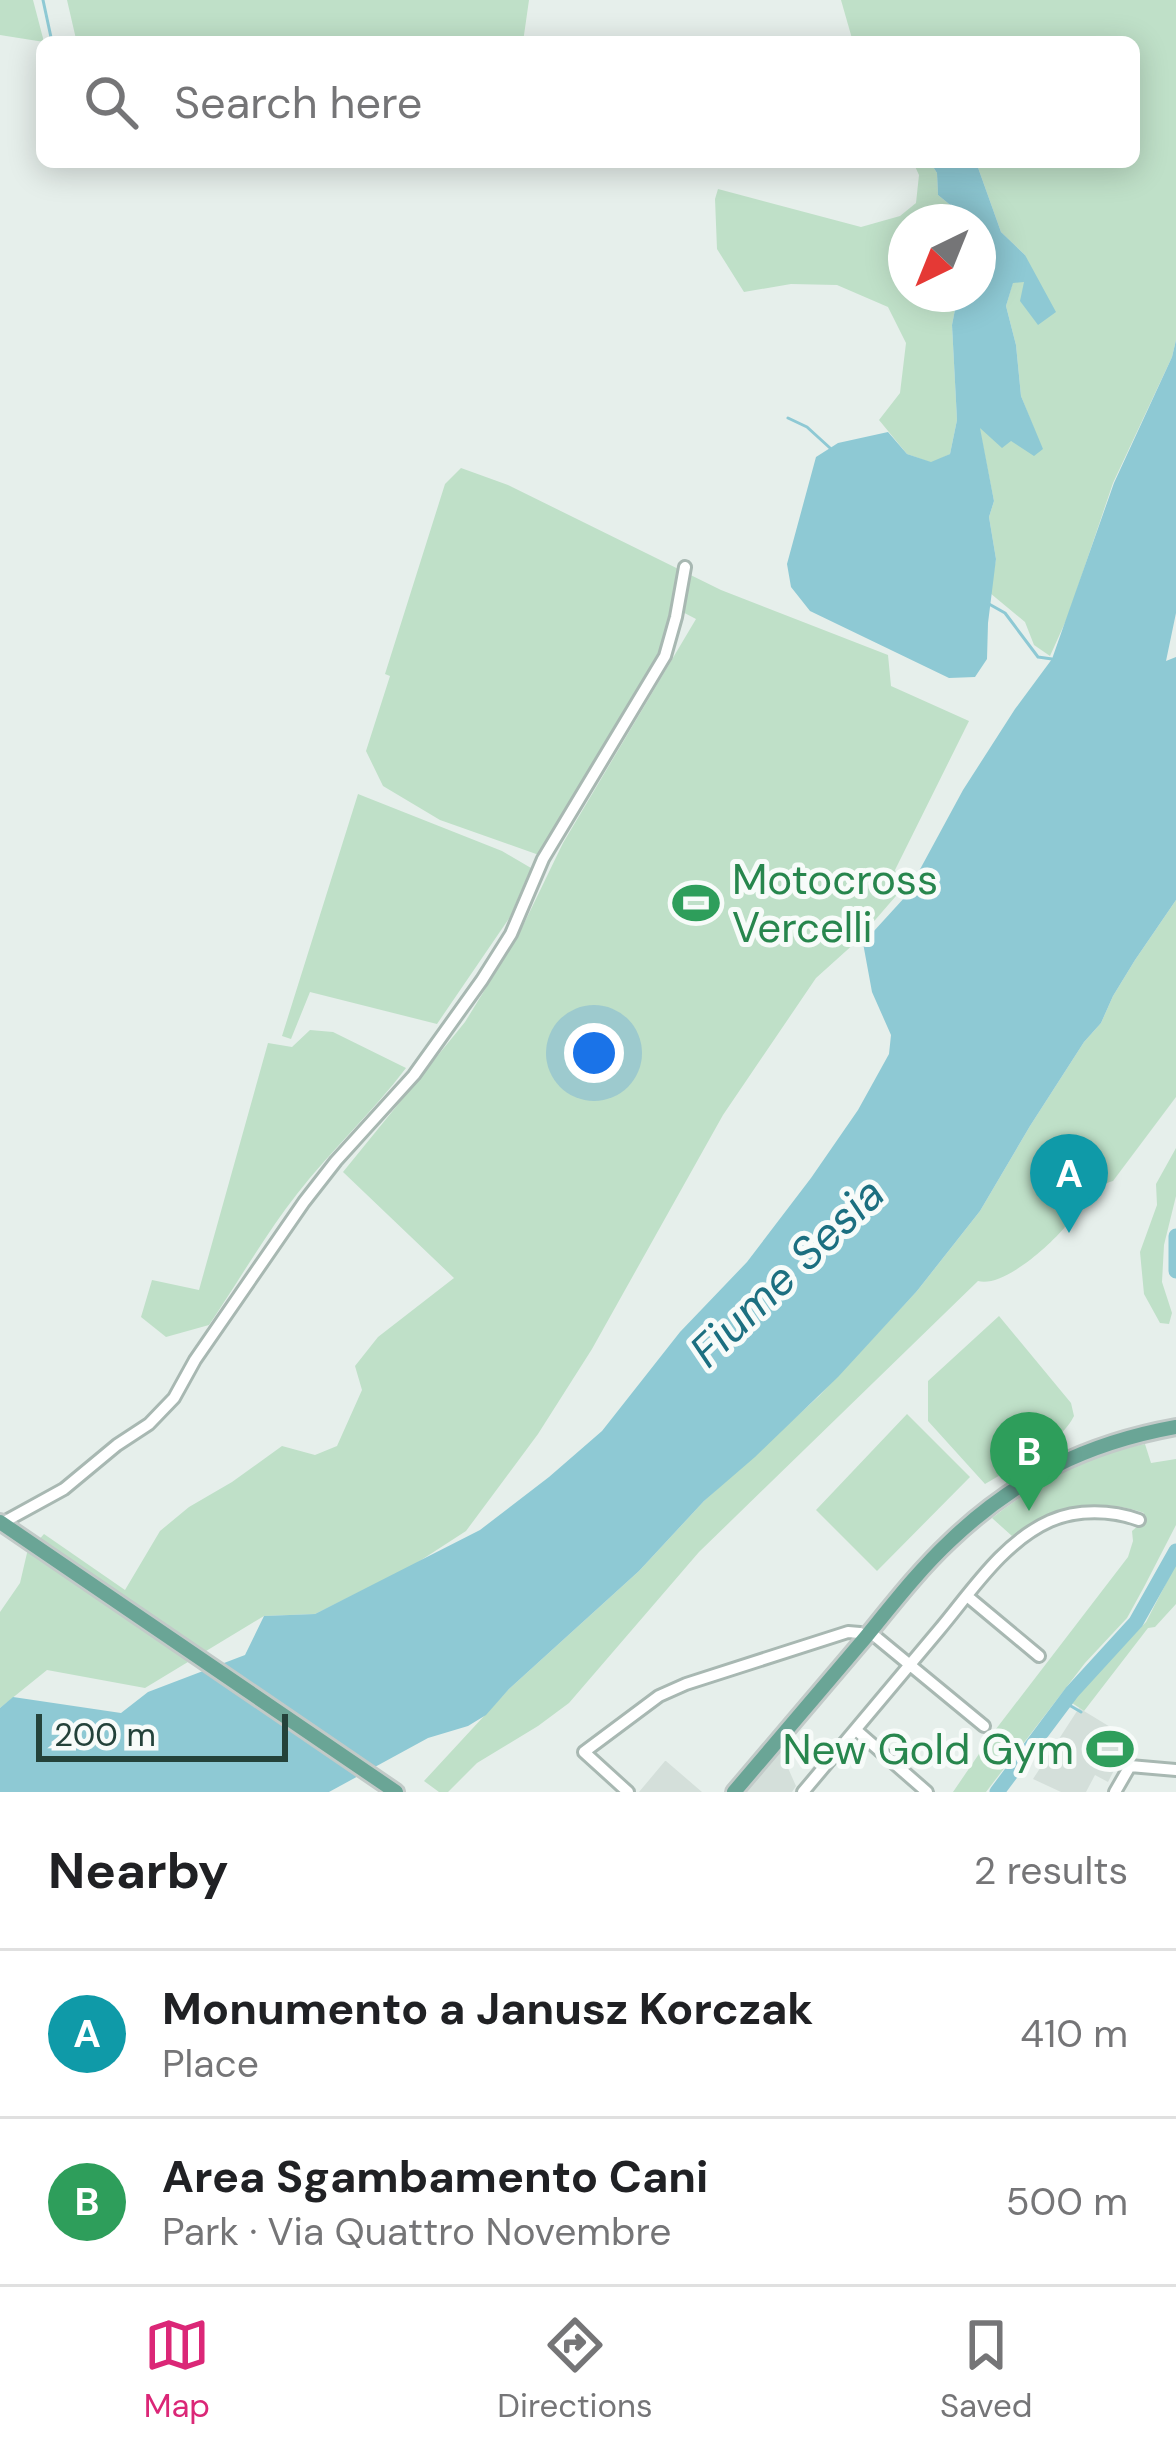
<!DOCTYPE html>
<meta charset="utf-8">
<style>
body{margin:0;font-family:"DM Sans",sans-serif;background:#f2f2f2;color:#202124}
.compass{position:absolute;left:888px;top:204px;width:108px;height:108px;border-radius:50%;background:#fff;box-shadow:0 6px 30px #0003;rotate:223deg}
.scale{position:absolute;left:36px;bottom:30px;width:252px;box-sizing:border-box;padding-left:12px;border:6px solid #24423a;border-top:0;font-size:33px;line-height:42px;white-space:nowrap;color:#24423a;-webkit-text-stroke:9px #f7fbf9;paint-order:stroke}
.you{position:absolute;left:594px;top:1053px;width:42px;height:42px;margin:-30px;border:9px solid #fff;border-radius:50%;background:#1a73e8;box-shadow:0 0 0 18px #1a73e833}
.badge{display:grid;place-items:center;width:78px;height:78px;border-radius:50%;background:#db2777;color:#fff;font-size:39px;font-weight:700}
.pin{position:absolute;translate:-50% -99px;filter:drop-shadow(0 3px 6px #0008)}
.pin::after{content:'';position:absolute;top:63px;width:42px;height:36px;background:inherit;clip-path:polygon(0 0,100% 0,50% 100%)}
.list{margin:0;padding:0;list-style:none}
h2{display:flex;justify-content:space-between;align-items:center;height:156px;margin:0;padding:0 48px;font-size:51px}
h2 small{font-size:39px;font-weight:400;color:#757577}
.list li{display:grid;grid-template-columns:78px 1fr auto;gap:36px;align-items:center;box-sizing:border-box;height:168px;padding:0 48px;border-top:3px solid #e0e0e0}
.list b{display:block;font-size:45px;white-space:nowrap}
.list p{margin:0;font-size:39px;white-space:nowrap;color:#757577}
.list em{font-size:39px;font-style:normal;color:#757577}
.icon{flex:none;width:66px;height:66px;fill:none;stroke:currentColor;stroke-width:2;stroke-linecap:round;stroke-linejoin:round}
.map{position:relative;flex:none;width:1176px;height:1792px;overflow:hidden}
.search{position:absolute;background:#fff;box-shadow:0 6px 30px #0003;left:36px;right:36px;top:36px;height:132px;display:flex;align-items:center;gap:30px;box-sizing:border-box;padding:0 42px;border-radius:18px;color:#757577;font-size:45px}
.sheet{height:492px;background:#fff}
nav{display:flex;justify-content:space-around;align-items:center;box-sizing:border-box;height:168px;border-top:3px solid #e0e0e0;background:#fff;font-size:33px;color:#757577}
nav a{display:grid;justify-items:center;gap:6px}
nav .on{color:#db2777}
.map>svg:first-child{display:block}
.built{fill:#d4dfda}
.green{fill:#bfe0c8}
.water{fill:#8ec9d4}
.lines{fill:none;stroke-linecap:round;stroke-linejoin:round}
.stream{stroke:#8ec9d4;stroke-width:3}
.river{stroke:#8ec9d4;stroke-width:15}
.minor-casing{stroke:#a8b8b2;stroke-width:16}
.major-casing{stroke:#c2cac8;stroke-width:20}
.minor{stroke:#fff;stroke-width:10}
.major{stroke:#6aa596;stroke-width:14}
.labels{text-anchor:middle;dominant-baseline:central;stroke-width:10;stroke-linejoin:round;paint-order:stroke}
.leisure-label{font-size:42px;fill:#27864d;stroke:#f7fbf9;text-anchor:start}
.water-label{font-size:45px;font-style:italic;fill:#1c6f80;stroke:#f7fbf9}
</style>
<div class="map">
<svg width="1176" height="1792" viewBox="0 0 1176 1792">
<rect width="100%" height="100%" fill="#e6efeb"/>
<path class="built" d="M1079,1708L1130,1739L1108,1782L1095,1775L1086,1792H1061L1033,1779Z
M780,1750L796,1786L792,1792H745Z
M665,1761H666L702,1792H639Z"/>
<path class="green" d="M0,0H33L44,42L0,35Z
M67,0H529L523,42H89L76,39Z
M841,0H1176V340L1172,357L1113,483L1068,616L1050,656L1034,645L1025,622L990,593L996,559L989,517L994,501L979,426L1011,441L1042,449L1021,396L1016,345L1006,306L1013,282L1025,281L1038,324L1025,255L1001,232L976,162H1134V42H853Z
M913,162H930L937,173L938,195L954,208L956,222H906V294H958L952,325L957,420L950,454L932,463L907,454L879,420L900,393L906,343L888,307L837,285L791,284L744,292L717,249L715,199L718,189L861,227L900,216L916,203L919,175Z
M461,468L508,485L721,590L888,655L891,686L969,721L895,870L902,889L856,942L816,978L723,1115L592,1349L538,1434L466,1531L412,1566L315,1614L264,1616L145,1688L47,1670L0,1708V1612L20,1583L27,1553L44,1534L125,1590L160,1531L189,1507L232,1482L282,1446L315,1455L337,1446L362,1390L355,1366L378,1337L454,1278L343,1172L465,1022L518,936L563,843L696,619L673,607L658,654L641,687L539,855L440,820L383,786L366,751L390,676L385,674L445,484Z
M358,794L502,851L531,868L510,917L437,1024L310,992L291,1039L282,1036Z
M1176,900V1097L1113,1181C1091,1187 1080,1210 1065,1227C1049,1246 1003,1288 978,1281L699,1552L569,1703L538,1726L477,1763L448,1792H439L424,1781L509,1689L639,1571L704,1501L819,1396L917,1291L980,1211L1030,1126L1084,1042L1101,1023L1113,996L1135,960Z
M310,1030L333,1032L406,1068C373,1112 331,1150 297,1194C265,1235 238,1282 209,1325L166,1337L141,1317L152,1280L199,1290L268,1043L292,1047Z
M1176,1148V1196L1164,1245L1162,1282L1172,1313L1169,1324L1160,1323L1144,1294L1140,1252L1157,1205L1156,1184Z
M999,1316L1071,1403L1074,1416C1058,1447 1014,1466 985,1484L928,1421V1381Z
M907,1414L970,1477L877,1571L816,1510Z
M1145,1444L1151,1463L1176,1459V1525L1144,1587L1127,1618L1085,1663L986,1792H953L996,1729L1128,1557L1133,1541L1132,1531L1140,1524L1144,1513C1092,1495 1058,1511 1012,1536L992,1518C1037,1483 1088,1455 1145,1444Z
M1176,1564V1604L1155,1627L1148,1628L1084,1711L1069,1701L1146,1622Z"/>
<path class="water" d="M930,162H976L1001,232L1025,255L1056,312L1038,325L1020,301L1024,282L1013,283L1006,306L1016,345L1021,396L1043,449L1034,456L1011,441L1002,448L980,428L994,501L989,517L996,559L988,623L987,659L975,677L949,678L810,611L791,587L787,564L816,457L838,443L888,432L907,454L931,462L950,454L957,420L952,325L958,294H978V222H956L954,208L938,195L937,173Z
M1176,340V613L1166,661L1176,657V900L1135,960L1113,996L1101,1023L1084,1042L1030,1126L980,1211L917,1291L838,1377L755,1457L704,1501L639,1571L509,1689L486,1715L468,1726L428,1738L329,1792H0V1708L13,1697L121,1713L148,1692L245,1655L264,1616L315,1614L480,1530L549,1477L602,1431L680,1332L747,1262L811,1178L858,1110L889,1054L891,1035L872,992L863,943L905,897L963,790L1015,709L1052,659L1114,483L1172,357Z"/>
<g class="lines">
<path class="stream" d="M43,0L52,42
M78,162L79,166
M788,418L807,427L830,448
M989,604L1005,613L1038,657L1052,659
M1064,1702L1081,1712"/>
<path class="river" d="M1176,1236V1271
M997,1792L1072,1692L1136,1622L1176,1551"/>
<defs>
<path id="minor" d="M2,1523L64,1489L117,1445L149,1424L174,1398L195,1360L304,1202L336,1161L414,1075L482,980L511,934L543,859L665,656L676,617L685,567
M967,1596L1039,1656
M870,1632L984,1726
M856,1730L927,1792
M628,1792L584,1752L659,1696L686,1684L848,1632L860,1633L865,1637
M803,1792C849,1738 894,1684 939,1630C971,1592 1003,1542 1050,1521C1077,1509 1112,1510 1139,1520
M1115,1792L1130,1766L1176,1770"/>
<path id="major" d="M0,1522L396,1792
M734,1792C778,1741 821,1689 865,1638C892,1605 919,1570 950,1541C1016,1478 1087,1443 1176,1427"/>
</defs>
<use href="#minor" class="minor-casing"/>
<use href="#major" class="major-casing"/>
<use href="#minor" class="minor"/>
<use href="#major" class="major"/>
</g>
<defs>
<symbol id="stadium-bare" viewBox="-9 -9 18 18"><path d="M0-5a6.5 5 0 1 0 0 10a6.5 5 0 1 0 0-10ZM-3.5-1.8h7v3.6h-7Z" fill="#2e9e5b" stroke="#f7fbf9" stroke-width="2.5" paint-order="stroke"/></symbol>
</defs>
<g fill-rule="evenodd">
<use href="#stadium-bare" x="663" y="870" width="66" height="66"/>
<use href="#stadium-bare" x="1077" y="1716" width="66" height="66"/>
</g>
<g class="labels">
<g class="leisure-label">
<text x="732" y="879">Motocross<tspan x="732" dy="48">Vercelli</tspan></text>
<text x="1074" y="1749" text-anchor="end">New Gold Gym</text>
</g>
<g class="water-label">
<text transform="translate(787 1272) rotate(-44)">Fiume Sesia</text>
</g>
</g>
</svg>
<svg class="compass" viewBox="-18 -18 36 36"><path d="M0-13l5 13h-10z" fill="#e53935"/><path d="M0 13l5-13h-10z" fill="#757577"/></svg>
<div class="scale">200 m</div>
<div class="you"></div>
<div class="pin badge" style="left:1069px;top:1233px;background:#0f9aa8">A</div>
<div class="pin badge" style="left:1029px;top:1511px;background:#2e9e5b">B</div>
<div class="search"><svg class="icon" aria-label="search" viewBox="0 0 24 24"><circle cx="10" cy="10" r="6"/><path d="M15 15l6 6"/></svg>Search here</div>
</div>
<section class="sheet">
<h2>Nearby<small>2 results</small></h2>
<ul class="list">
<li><span class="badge" style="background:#0f9aa8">A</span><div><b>Monumento a Janusz Korczak</b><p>Place</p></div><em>410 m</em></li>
<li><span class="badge" style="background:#2e9e5b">B</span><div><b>Area Sgambamento Cani</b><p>Park · Via Quattro Novembre</p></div><em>500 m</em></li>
</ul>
</section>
<nav>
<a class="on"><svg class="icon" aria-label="map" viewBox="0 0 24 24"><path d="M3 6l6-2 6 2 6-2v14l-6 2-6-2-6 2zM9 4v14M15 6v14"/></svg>Map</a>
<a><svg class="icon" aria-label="directions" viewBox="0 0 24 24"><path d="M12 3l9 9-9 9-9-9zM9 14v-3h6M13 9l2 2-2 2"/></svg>Directions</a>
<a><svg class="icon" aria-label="saved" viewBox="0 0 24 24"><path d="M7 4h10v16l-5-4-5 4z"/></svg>Saved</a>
</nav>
